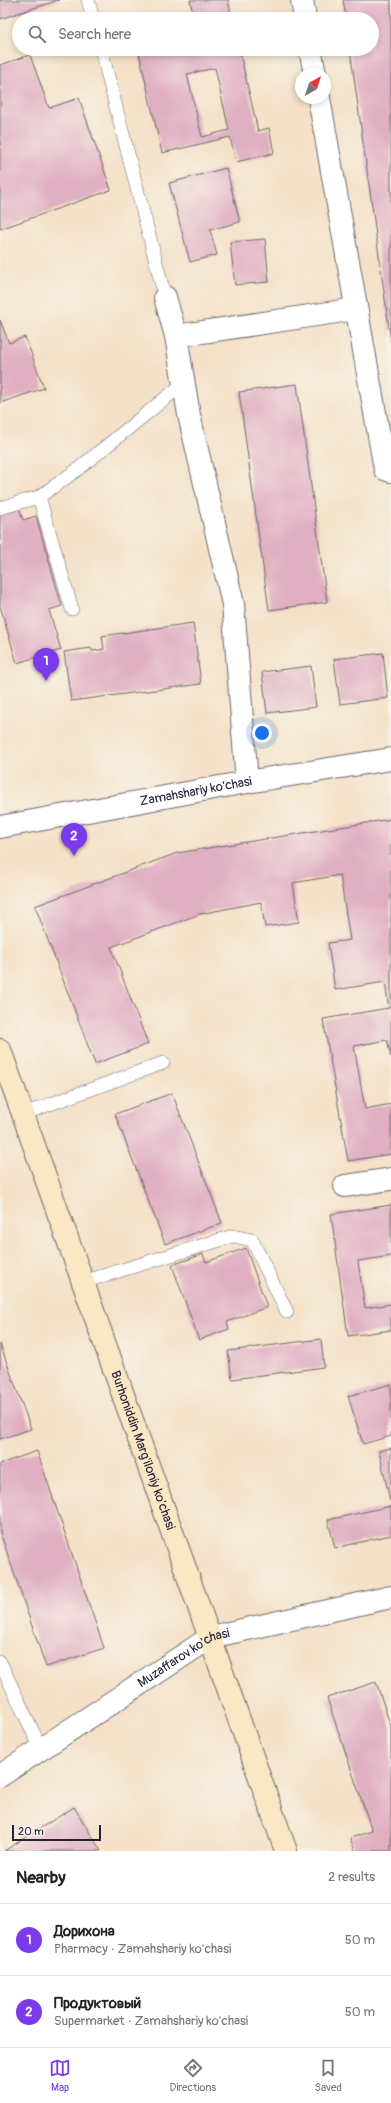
<!DOCTYPE html>
<meta charset="utf-8">
<style>
body{margin:0;font-family:Pangolin,sans-serif;background:#f6f6f6;color:#222}
.compass{position:absolute;left:295px;top:68px;width:36px;height:36px;border-radius:50%;background:#fff;box-shadow:0 2px 6px #0003;rotate:39deg}
.scale{position:absolute;left:12px;bottom:10px;width:89px;box-sizing:border-box;padding-left:4px;border:2px solid #22223b;border-top:0;font-size:11px;line-height:14px;white-space:nowrap;color:#22223b;-webkit-text-stroke:3px #f7f3e8;paint-order:stroke}
.you{position:absolute;left:262px;top:733px;width:14px;height:14px;margin:-10px;border:3px solid #fff;border-radius:50%;background:#1a73e8;box-shadow:0 0 0 6px #1a73e833}
.badge{display:grid;place-items:center;width:26px;height:26px;border-radius:50%;background:#7c3aed;color:#fff;font-size:13px;font-weight:700}
.pin{position:absolute;translate:-50% -33px;filter:drop-shadow(0 1px 2px #0008)}
.pin::after{content:'';position:absolute;top:21px;width:14px;height:12px;background:inherit;clip-path:polygon(0 0,100% 0,50% 100%)}
.list{margin:0;padding:0;list-style:none}
h2{display:flex;justify-content:space-between;align-items:center;height:52px;margin:0;padding:0 16px;font-size:17px}
h2 small{font-size:13px;font-weight:400;color:#767676}
.list li{display:grid;grid-template-columns:26px 1fr auto;gap:12px;align-items:center;box-sizing:border-box;height:72px;padding:0 16px;border-top:1px solid #e0e0e0}
.list b{display:block;font-size:15px;white-space:nowrap}
.list p{margin:0;font-size:13px;white-space:nowrap;color:#767676}
.list em{font-size:13px;font-style:normal;color:#767676}
.icon{flex:none;width:22px;height:22px;fill:none;stroke:currentColor;stroke-width:2;stroke-linecap:round;stroke-linejoin:round}
.map{position:relative;flex:none;width:391px;height:1851px;overflow:hidden}
.search{position:absolute;background:#fff;box-shadow:0 2px 6px #0003;left:12px;right:12px;top:12px;height:44px;display:flex;align-items:center;gap:10px;box-sizing:border-box;padding:0 14px;border-radius:22px;color:#767676;font-size:15px}
.sheet{height:196px;background:#fff}
nav{display:flex;justify-content:space-around;align-items:center;box-sizing:border-box;height:56px;border-top:1px solid #e0e0e0;background:#fff;font-size:11px;color:#767676}
nav a{display:grid;justify-items:center;gap:2px}
nav .on{color:#7c3aed}
.map>svg:first-child{display:block}
.building{fill:#e0afc2;fill-rule:evenodd}
.lines{fill:none;stroke-linecap:round;stroke-linejoin:round}
.lane-casing{stroke:#6c656c;stroke-width:14}
.street-casing{stroke:#6c656c;stroke-width:24}
.secondary-casing{stroke:#6c656c;stroke-width:24}
.lane{stroke:#fff;stroke-width:13}
.street{stroke:#fff;stroke-width:22}
.secondary{stroke:#fae7c3;stroke-width:22}
.labels{text-anchor:middle;dominant-baseline:central;stroke-width:4;stroke-linejoin:round;paint-order:stroke}
.street-label{font-size:13px;fill:#22223b;stroke:#f7f3e8}
</style>
<div class="map">
<svg width="391" height="1851" viewBox="0 0 391 1851">
<rect width="100%" height="100%" fill="#f7f3e8"/>
<filter id="ink" filterUnits="userSpaceOnUse"><feTurbulence type="fractalNoise" baseFrequency=".025" numOctaves="2"/><feDisplacementMap in="SourceGraphic" scale="8" xChannelSelector="R" yChannelSelector="G"/><feConvolveMatrix kernelMatrix="1 2 1 2 8 2 1 2 1" color-interpolation-filters="sRGB"/></filter>
<filter id="wash" filterUnits="userSpaceOnUse"><feTurbulence type="fractalNoise" baseFrequency=".012" numOctaves="4" result="noise"/><feDisplacementMap in="SourceGraphic" scale="16" xChannelSelector="R" yChannelSelector="G"/><feGaussianBlur stdDeviation="0.9" result="paint"/><feColorMatrix in="noise" values="0 0 0 0 0 0 0 0 0 0 0 0 0 0 0 0 0 1.4 0 .05"/><feComposite in="paint" operator="in"/></filter>
<g filter="url(#wash)">
<rect width="100%" height="100%" fill="#f4e1c7"/>
<g id="blocks">
<path class="building" d="M0,0H59L0,19Z
M190,0H228L232,19H194Z
M343,0H391V342L350,49H372V19H346Z
M138,49H239L258,131L269,128L274,153L236,162L230,137L162,153ZM215,68L229,130L202,137L187,74Z
M30,55L49,108L79,98L111,190L0,229V65Z
M226,168L240,222L210,230L217,255L190,262L169,183Z
M265,239L269,282L235,285L230,242Z
M0,320L9,343L25,337L44,388L0,403Z
M297,384L327,602L269,610L239,392Z
M19,508L23,520L36,516L62,606L49,610L61,650L17,663L0,606V513Z
M193,623L201,684L71,701L64,652L91,648L92,651L104,649L102,636Z
M383,653L388,698L340,704L334,659Z
M311,666L316,707L267,713L262,672Z
M391,819V1057L387,1040L354,1046L365,1109L391,1104V1154L348,1161L323,1019L389,1008L385,982L335,990L328,943L350,940L340,875L293,883L299,922L265,927L261,902L200,914L111,947L148,1044L95,1064L35,906L177,853Z
M172,1093L222,1223L165,1244L115,1114Z
M391,1205V1256L358,1261L365,1308L391,1304V1330L348,1336L331,1214Z
M246,1248L267,1307L227,1322L229,1329L199,1340L172,1265L203,1254L206,1262Z
M321,1339L324,1367L232,1379L228,1351Z
M0,1344L31,1429L0,1439Z
M391,1384V1436L363,1444L348,1396Z
M391,1448V1501H390L379,1451Z
M37,1451L104,1648L46,1667L0,1532V1464Z
M391,1506V1535L335,1548L328,1520Z
M376,1682L391,1727V1851H355L350,1838L372,1831L327,1698Z
M74,1807L101,1851H4Z"/>
</g>
</g>
<g filter="url(#ink)">
<use href="#blocks" fill-opacity="0" stroke="#6c656c" stroke-width="1"/>
<g class="lines">
<defs>
<path id="lane" d="M88,0L93,19
M101,49L165,297
M39,497L72,609
M0,508L39,497L77,470L184,383
M23,1114L163,1063
M83,1282L233,1236L252,1240L287,1312
M0,1662L41,1749"/>
<g id="street">
<path d="M302,0L305,19"/>
<path d="M310,49L315,74"/>
<path d="M319,98L385,469L391,471"/>
<path d="M165,297L176,336L189,415L233,604L247,782"/>
<path d="M176,336L356,309"/>
<path id="s1" d="M0,827L247,782L391,759"/>
<path d="M345,1186L391,1179"/>
<path id="s2" d="M0,1776L211,1637L391,1597"/>
</g>
<g id="secondary">
<path id="s3" d="M0,1050L286,1851"/>
</g>
</defs>
<use href="#lane" class="lane-casing"/>
<use href="#street" class="street-casing"/>
<use href="#secondary" class="secondary-casing"/>
<use href="#lane" class="lane"/>
<use href="#street" class="street"/>
<use href="#secondary" class="secondary"/>
</g>
</g>
<g class="labels">
<g class="street-label">
<text stroke="none"><textPath href="#s1" startOffset="199">Zamahshariy ko'chasi</textPath></text>
<text stroke="none"><textPath href="#s3" startOffset="425">Burhoniddin Marg'iloniy ko'chasi</textPath></text>
<text stroke="none"><textPath href="#s2" startOffset="219">Muzaffarov ko'chasi</textPath></text>
</g>
</g>
</svg>
<svg class="compass" viewBox="-18 -18 36 36"><path d="M0-13l5 13h-10z" fill="#e53935"/><path d="M0 13l5-13h-10z" fill="#767676"/></svg>
<div class="scale">20 m</div>
<div class="you"></div>
<div class="pin badge" style="left:46px;top:681px">1</div>
<div class="pin badge" style="left:74px;top:856px">2</div>
<div class="search"><svg class="icon" aria-label="search" viewBox="0 0 24 24"><circle cx="10" cy="10" r="6"/><path d="M15 15l6 6"/></svg>Search here</div>
</div>
<section class="sheet">
<h2>Nearby<small>2 results</small></h2>
<ul class="list">
<li><span class="badge">1</span><div><b>Дорихона</b><p>Pharmacy · Zamahshariy ko'chasi</p></div><em>50 m</em></li>
<li><span class="badge">2</span><div><b>Продуктовый</b><p>Supermarket · Zamahshariy ko'chasi</p></div><em>50 m</em></li>
</ul>
</section>
<nav>
<a class="on"><svg class="icon" aria-label="map" viewBox="0 0 24 24"><path d="M3 6l6-2 6 2 6-2v14l-6 2-6-2-6 2zM9 4v14M15 6v14"/></svg>Map</a>
<a><svg class="icon" aria-label="directions" viewBox="0 0 24 24"><path d="M12 3l9 9-9 9-9-9zM9 14v-3h6M13 9l2 2-2 2"/></svg>Directions</a>
<a><svg class="icon" aria-label="saved" viewBox="0 0 24 24"><path d="M7 4h10v16l-5-4-5 4z"/></svg>Saved</a>
</nav>
